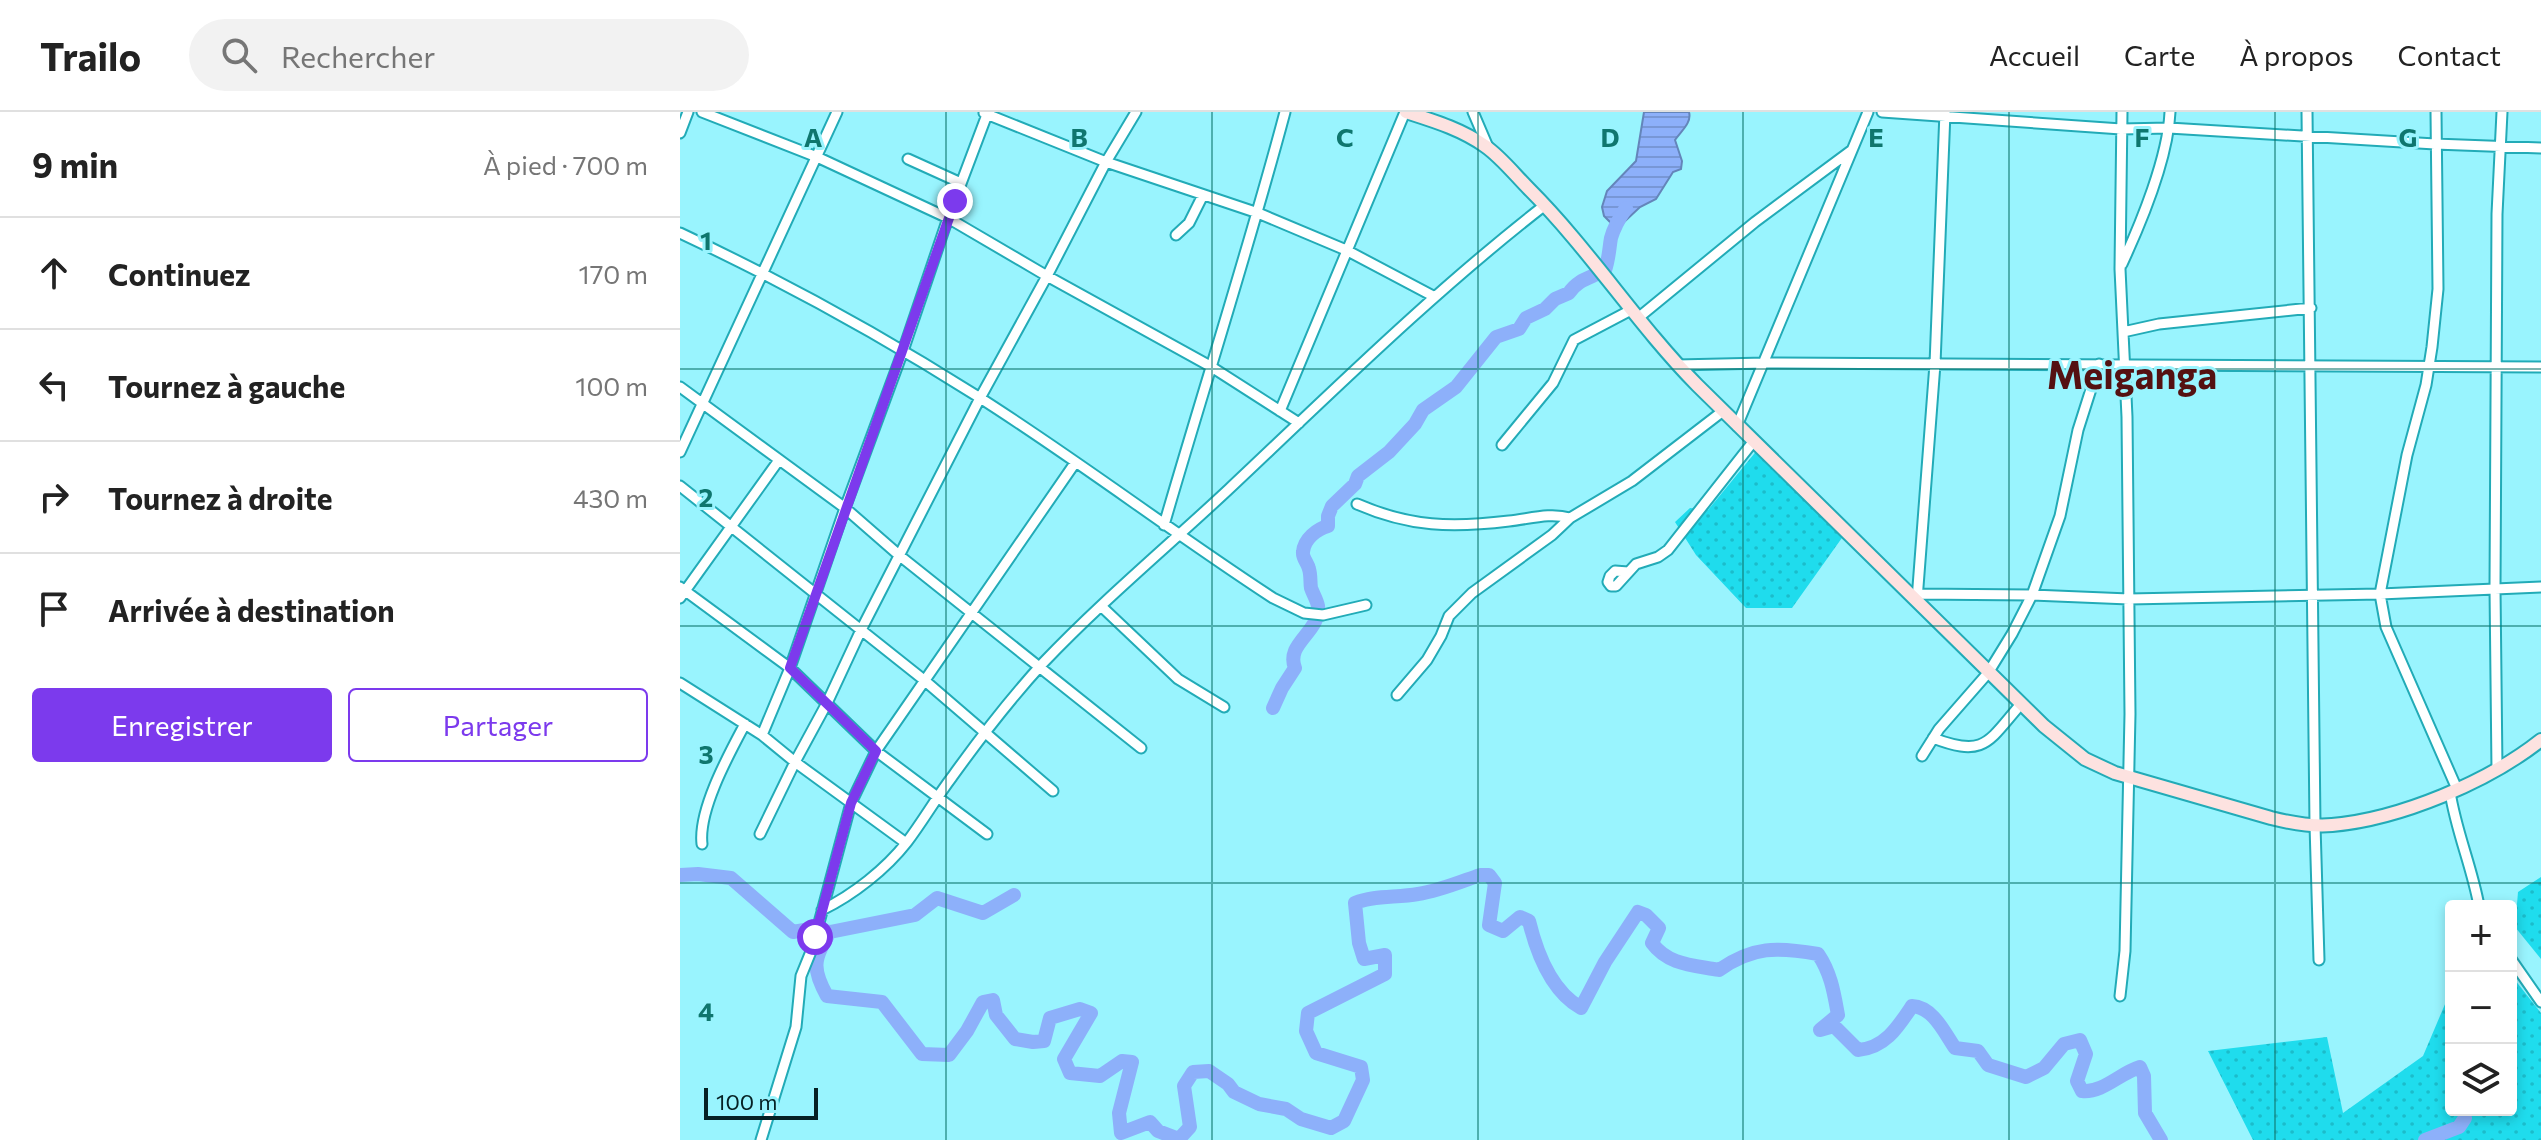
<!DOCTYPE html>
<html lang="fr">
<meta charset="utf-8">
<style>
body{margin:0;font-family:Commissioner,sans-serif;background:#f2f2f2;color:#222}
.controls{position:absolute;right:24px;bottom:24px;display:grid;overflow:hidden;border-radius:8px;box-shadow:0 4px 12px #0003}
.controls button{width:72px;height:72px;display:grid;place-items:center;padding:0;border:0;border-bottom:2px solid #e0e0e0;background:#fff;color:#222;font:40px sans-serif}
.scale{position:absolute;left:24px;bottom:20px;width:114px;box-sizing:border-box;padding-left:8px;border:4px solid #062124;border-top:0;font-size:22px;line-height:28px;white-space:nowrap;color:#062124;-webkit-text-stroke:6px #99f4fe;paint-order:stroke}
.stop{position:absolute;width:24px;height:24px;margin:-18px;border:6px solid #7c3aed;border-radius:50%;background:#fff}
.stop.end{background:#7c3aed;border-color:#fff;box-shadow:0 2px 8px #0008}
.list{margin:0;padding:0;list-style:none}
h2{display:flex;justify-content:space-between;align-items:center;height:104px;margin:0;padding:0 32px;font-size:34px}
h2 small{font-size:26px;font-weight:400;color:#767676}
.list li{display:grid;grid-template-columns:52px 1fr auto;gap:24px;align-items:center;box-sizing:border-box;height:112px;padding:0 32px;border-top:2px solid #e0e0e0}
.list b{display:block;font-size:30px;white-space:nowrap}
.list em{font-size:26px;font-style:normal;color:#767676}
.actions{display:flex;gap:16px;padding:24px 32px}
.actions a{flex:1;padding:18px 0;border:2px solid #7c3aed;border-radius:8px;text-align:center;font-size:28px;color:#7c3aed}
.actions .main{background:#7c3aed;color:#fff}
.icon{flex:none;width:44px;height:44px;fill:none;stroke:currentColor;stroke-width:2;stroke-linecap:round;stroke-linejoin:round}
.map{position:relative;flex:none;width:1861px;height:1028px;overflow:hidden}
header{display:flex;align-items:center;gap:48px;box-sizing:border-box;height:112px;padding:0 40px;background:#fff;border-bottom:2px solid #e0e0e0}
header strong{font-size:38px}
nav{display:flex;gap:44px;margin-inline-start:auto;font-size:28px}
.search{width:560px;height:72px;background:#f2f2f2;display:flex;align-items:center;gap:20px;box-sizing:border-box;padding:0 28px;border-radius:44px;color:#767676;font-size:30px}
main{display:flex}
aside{flex:1;background:#fff}
.map>svg:first-child{display:block}
.green{fill:url(#green-dots)}
.water{fill:url(#water-rules);stroke:#6485ba;stroke-width:2}
.lines{fill:none;stroke-linecap:round;stroke-linejoin:round}
.river{stroke:#8db0fa;stroke-width:14}
.street-casing{stroke:#22abb7;stroke-width:13}
.secondary-casing{stroke:#22abb7;stroke-width:16}
.street{stroke:#fff;stroke-width:9}
.secondary{stroke:#fde2e0;stroke-width:12}
.route{stroke:#7c3aed;stroke-width:10}
.grid{fill:none;stroke:#0f766e;stroke-width:2;stroke-opacity:0.55}
.labels{text-anchor:middle;dominant-baseline:central;stroke-width:6;stroke-linejoin:round;paint-order:stroke}
.town-label{font-size:38px;font-weight:bold;fill:#551112;stroke:#99f4fe}
.grid-label{font-size:26px;text-anchor:middle;font-weight:bold;fill:#0f766e;stroke:#99f4fe;stroke-width:6;stroke-linejoin:round;paint-order:stroke}
</style>
<header>
<strong>Trailo</strong>
<div class="search"><svg class="icon" aria-label="search" viewBox="0 0 24 24"><circle cx="10" cy="10" r="6"/><path d="M15 15l6 6"/></svg>Rechercher</div>
<nav><a>Accueil</a><a>Carte</a><a>À propos</a><a>Contact</a></nav>
</header>
<main>
<aside>
<h2>9 min<small>À pied · 700 m</small></h2>
<ul class="list">
<li><svg class="icon" aria-label="ahead" viewBox="0 0 24 24"><path d="M12 20V5M6 11l6-6 6 6"/></svg><div><b>Continuez</b></div><em>170 m</em></li>
<li><svg class="icon" aria-label="left" viewBox="0 0 24 24"><path d="M17 20v-9H6M10 6l-5 5 5 5"/></svg><div><b>Tournez à gauche</b></div><em>100 m</em></li>
<li><svg class="icon" aria-label="right" viewBox="0 0 24 24"><path d="M7 20v-9h11M14 6l5 5-5 5"/></svg><div><b>Tournez à droite</b></div><em>430 m</em></li>
<li><svg class="icon" aria-label="arrive" viewBox="0 0 24 24"><path d="M6 21V4h12l-3 4 3 4H6"/></svg><div><b>Arrivée à destination</b></div></li>
</ul>
<div class="actions"><a class="main">Enregistrer</a><a>Partager</a></div>
</aside>
<div class="map">
<svg width="1861" height="1028" viewBox="0 0 1861 1028">
<defs>
<pattern id="green-dots" width="8" height="8" patternUnits="userSpaceOnUse" patternTransform="scale(2)"><rect width="8" height="8" fill="#1fdced"/><path d="M2 2h.1M6 6h.1" fill="none" stroke="#1bbccb" stroke-width="1.8" stroke-linecap="round"/></pattern>
<pattern id="water-rules" width="6" height="5" patternUnits="userSpaceOnUse" patternTransform="scale(2)"><rect width="6" height="5" fill="#8db0fa"/><path d="M0 2.5h6" fill="none" stroke="#7897d6"/></pattern>
</defs>
<rect width="100%" height="100%" fill="#99f4fe"/>
<path class="green" d="M1083,331L1169,416L1112,496H1066L1016,443L995,410L1010,396L1028,398Z
M1861,765V847L1835,815L1838,780Z
M1831,863L1861,901V1028H1573L1528,939L1647,925L1663,1001L1743,944L1771,878V998H1831Z"/>
<path class="water" d="M964,0H1009C1012,11 1001,19 995,28L1002,49L1001,57L993,60L976,87L960,95L942,112L930,110L924,104L922,95L927,79L956,49Z"/>
<g class="lines">
<path class="river" d="M593,596L602,576L615,556C605,531 641,520 638,494C637,488 633,482 631,476C630,470 631,463 629,457C628,451 622,446 623,440C624,427 637,417 648,414V404L652,394L675,372L678,364L709,340L735,312L743,298L776,275L816,225L839,217L846,206L865,197L875,187L889,181C898,167 911,166 925,158C929,147 929,137 931,126C934,115 940,105 946,96
M0,763L18,762L51,766L113,820L130,817L150,820
M334,783L303,801L257,786L235,803L150,820C133,847 132,857 147,884L202,890L242,942L269,943L287,919L303,890L313,888L316,903L335,927L353,930L364,929L370,906L400,897L411,901L384,947L390,961L420,964L442,949L452,950L439,1001L441,1021L470,1010L478,1019L499,1027L510,1015L504,974L513,960L529,959L548,972L554,980L579,992L606,997L621,1007L651,1016L664,1009L683,968L681,955L636,941L626,919L628,901L705,862V843L684,847L679,831L675,791C694,783 717,786 738,782C759,779 780,770 800,763H809L815,771L809,813L823,819L840,805L849,809C857,842 871,879 901,896L925,850L958,800L966,803L979,816L972,831C988,853 1013,853 1039,858C1073,834 1097,835 1138,842C1151,861 1154,881 1158,903L1140,918L1154,914L1178,938C1205,936 1218,915 1232,894C1253,895 1264,920 1275,936L1298,939L1308,953L1346,965L1364,956L1384,932L1400,928L1406,942L1397,969L1402,979C1423,981 1440,961 1460,955L1464,964L1465,1001L1481,1028
M1745,1028L1779,1015L1785,1006"/>
<defs>
<path id="street" d="M22,0L137,45L268,106L367,164L530,254L619,311
M793,0L808,35
M1202,0L1441,17L1489,16L1755,32L1861,36
M1627,0L1635,713L1639,848
M1756,0L1758,177L1752,235L1746,273L1727,343L1700,482L1706,515L1777,677
M304,1L426,50L578,101L666,138L753,184
M0,21L8,0
M228,47L281,71
M0,121C102,169 202,224 297,284C398,348 493,421 593,486L624,501L643,503L686,493
M496,123L509,111L523,83
M1442,152C1461,111 1488,45 1490,0
M958,206L1075,110L1172,38
M1443,220L1479,212L1631,196
M997,253L1085,251L1861,255
M0,275L165,396L220,444L461,636
M600,299L725,0
M1057,314L1188,0
M822,333L873,271L894,228L951,198
M0,340L157,0
M0,374L244,568L373,679
M677,392C730,415 772,416 829,409C849,407 870,400 890,406
M484,413C524,275 568,139 605,0
M948,460L935,459L930,464L928,470L931,474H936L956,452L978,445L988,438L1073,330
M0,475L110,556L196,639L307,722
M1237,482L1352,483L1449,487L1700,482L1861,475
M0,486L99,348
M1237,488L1255,252L1265,0
M421,494L498,567L544,595
M0,571L82,623L115,650L226,731
M717,583L747,548L761,524L769,504L792,481L872,423L890,406L952,369L1043,299
M82,623L110,556L165,396L223,239L268,106L308,0
M1253,626C1305,646 1308,630 1341,592
M1242,644L1259,617L1308,561L1332,522L1352,483L1380,404L1398,318L1419,252
M1817,658L1815,476L1817,102L1822,0
M1770,680C1776,719 1792,755 1799,794
M80,722L115,650L147,591L181,518L300,286L367,164L426,50L456,0
M22,732C18,698 49,642 65,612
M142,798C173,783 206,757 227,730C243,709 256,686 272,665C300,626 331,586 363,551C422,489 487,435 549,377C652,280 753,180 865,93
M1831,847L1861,890
M1440,884L1445,839L1450,602L1447,305L1440,157L1442,0
M81,1028L116,915L121,864L132,837L171,691L196,639L395,351"/>
<path id="secondary" d="M726,0C754,9 781,17 805,34C821,45 835,63 849,77C910,138 957,212 1017,273L1364,614L1405,647L1435,661L1591,706C1611,711 1631,715 1652,713C1720,707 1808,670 1861,628"/>
</defs>
<use href="#street" class="street-casing"/>
<use href="#secondary" class="secondary-casing"/>
<use href="#street" class="street"/>
<use href="#secondary" class="secondary"/>
</g>
<g class="lines">
<path class="route" d="M135,825L171,691L196,639L110,556L275,89"/>
</g>
<path class="grid" d="M266,0V1028M532,0V1028M798,0V1028M1063,0V1028M1329,0V1028M1595,0V1028M0,257H1861M0,514H1861M0,771H1861"/>
<g class="labels">
<g class="town-label">
<text x="1452" y="261">Meiganga</text>
</g>
</g>
<g class="grid-label">
<text x="133" y="35">A</text>
<text x="399" y="35">B</text>
<text x="665" y="35">C</text>
<text x="930" y="35">D</text>
<text x="1196" y="35">E</text>
<text x="1462" y="35">F</text>
<text x="1728" y="35">G</text>
<text x="26" y="138">1</text>
<text x="26" y="395">2</text>
<text x="26" y="652">3</text>
<text x="26" y="909">4</text>
</g>
</svg>
<div class="controls">
<button>+</button>
<button>−</button>
<button><svg class="icon" aria-label="layers" viewBox="0 0 24 24"><path d="M12 4l9 5-9 5-9-5zM3 14l9 5 9-5"/></svg></button>
</div>
<div class="scale">100 m</div>
<div class="stop" style="left:135px;top:825px"></div>
<div class="stop end" style="left:275px;top:89px"></div>
</div>
</main>
